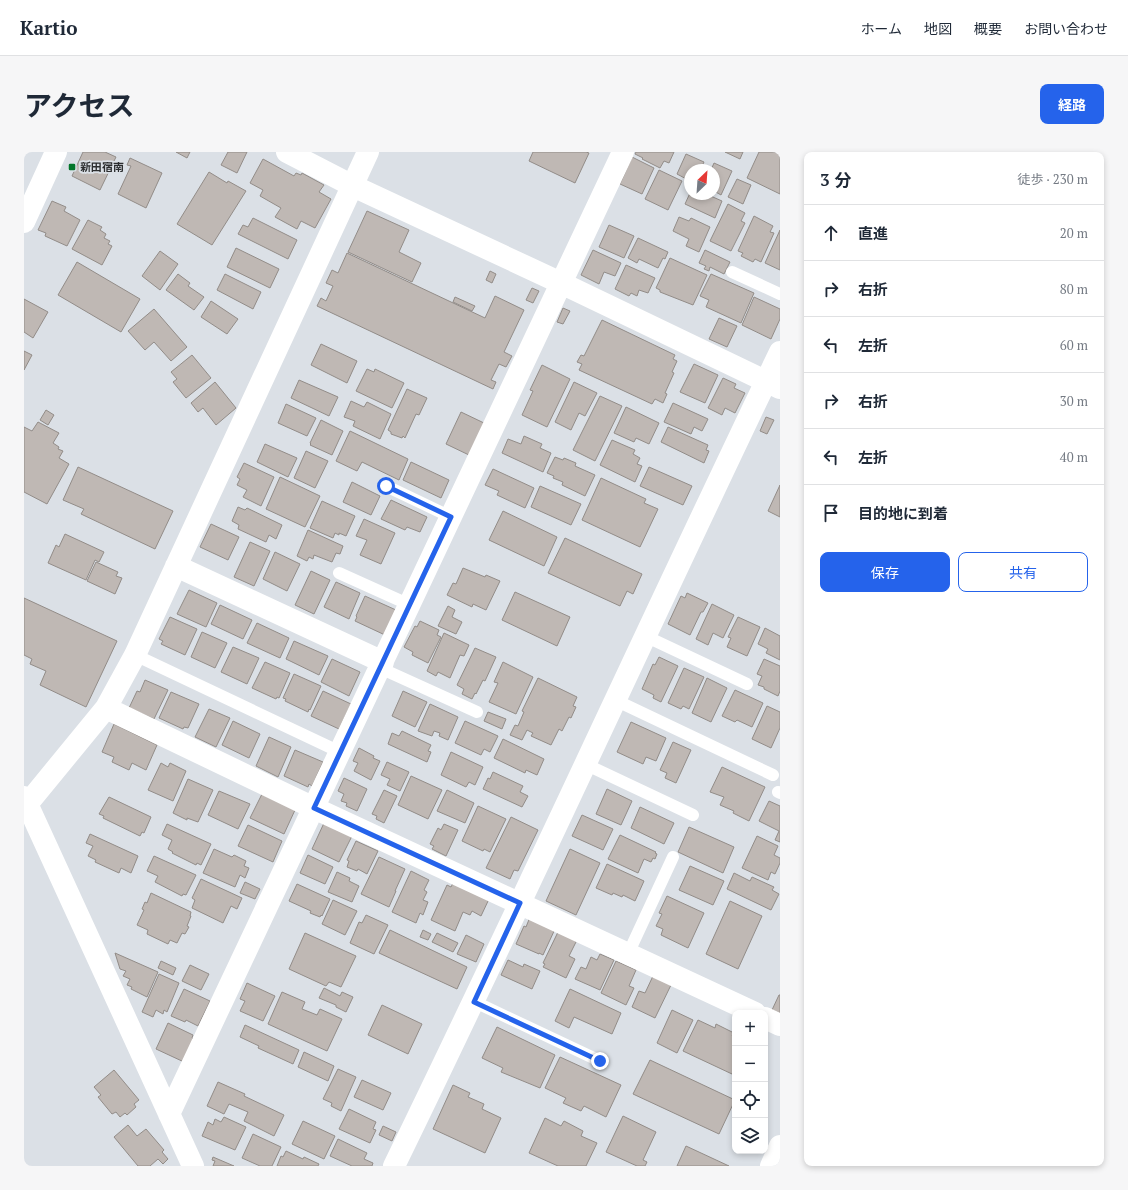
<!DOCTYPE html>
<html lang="ja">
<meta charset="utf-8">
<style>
body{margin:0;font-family:"PT Serif","Noto Sans JP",serif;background:#f6f6f7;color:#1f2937}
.controls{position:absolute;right:12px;bottom:12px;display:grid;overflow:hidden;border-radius:8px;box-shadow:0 2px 6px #0003}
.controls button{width:36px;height:36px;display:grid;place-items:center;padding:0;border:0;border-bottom:1px solid #e0e1e3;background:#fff;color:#1f2937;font:20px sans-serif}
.compass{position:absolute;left:660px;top:12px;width:36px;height:36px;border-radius:50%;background:#fff;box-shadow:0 2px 6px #0003;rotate:25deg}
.stop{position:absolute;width:12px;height:12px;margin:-9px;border:3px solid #2563eb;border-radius:50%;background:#fff}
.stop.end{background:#2563eb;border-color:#fff;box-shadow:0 1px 4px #0008}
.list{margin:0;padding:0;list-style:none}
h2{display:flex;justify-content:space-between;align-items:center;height:52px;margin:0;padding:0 16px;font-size:17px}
h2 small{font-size:13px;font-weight:400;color:#747a83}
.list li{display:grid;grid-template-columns:26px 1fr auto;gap:12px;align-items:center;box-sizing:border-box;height:56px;padding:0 16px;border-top:1px solid #e0e1e3}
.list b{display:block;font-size:15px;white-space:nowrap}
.list em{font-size:13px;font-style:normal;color:#747a83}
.actions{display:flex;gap:8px;padding:12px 16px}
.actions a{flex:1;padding:9px 0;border:1px solid #2563eb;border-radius:8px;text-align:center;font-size:14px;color:#2563eb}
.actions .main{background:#2563eb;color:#fff}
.icon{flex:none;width:22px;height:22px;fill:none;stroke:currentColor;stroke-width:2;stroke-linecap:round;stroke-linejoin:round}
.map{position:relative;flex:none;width:756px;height:1014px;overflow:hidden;border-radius:8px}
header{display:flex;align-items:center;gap:24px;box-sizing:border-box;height:56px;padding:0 20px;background:#fff;border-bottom:1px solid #e0e1e3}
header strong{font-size:19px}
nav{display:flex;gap:22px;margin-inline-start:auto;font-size:14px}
.intro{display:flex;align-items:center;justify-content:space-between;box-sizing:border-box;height:96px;padding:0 24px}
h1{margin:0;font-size:28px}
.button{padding:10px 18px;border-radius:8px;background:#2563eb;color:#fff;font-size:14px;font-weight:700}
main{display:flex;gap:24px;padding:0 24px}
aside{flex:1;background:#fff;border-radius:8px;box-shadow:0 2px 6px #0003}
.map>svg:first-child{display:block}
.building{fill:#bfb8b4;stroke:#928c88}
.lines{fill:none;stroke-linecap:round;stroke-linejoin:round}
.lane{stroke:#fff;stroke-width:12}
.street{stroke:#fff;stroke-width:22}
.route{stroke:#2563eb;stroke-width:5}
.poi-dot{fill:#03762b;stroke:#dbe0e6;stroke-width:1.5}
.labels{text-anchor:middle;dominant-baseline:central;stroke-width:3.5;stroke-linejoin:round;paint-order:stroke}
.poi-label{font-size:11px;font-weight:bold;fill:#2b2d2f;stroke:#dbe0e6;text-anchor:start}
</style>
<header>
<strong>Kartio</strong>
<nav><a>ホーム</a><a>地図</a><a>概要</a><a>お問い合わせ</a></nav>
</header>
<div class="intro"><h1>アクセス</h1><a class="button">経路</a></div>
<main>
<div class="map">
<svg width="756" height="1014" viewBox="0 0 756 1014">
<rect width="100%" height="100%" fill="#dbe0e6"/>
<path class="building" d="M59,0H81L92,5L76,38L48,24Z
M152,0H166L163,6Z
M204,0H223L213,21L197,13Z
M509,0H562L565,1L551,31L505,9Z
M612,0H650L645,11L640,9L636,16L618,7L619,6L611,2Z
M701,0H719L716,7Z
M735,0H753L756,1V42L723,26Z
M662,2L680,10L676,18H666V29L653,22Z
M608,5L630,16L618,42L596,32Z
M106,6L138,21L122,56L94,42L107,14L103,13Z
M239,7L270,24L272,21L277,23L278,21L300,33L295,40L307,47L291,76L277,69L273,77L251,65L257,56L236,44L239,38L226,31Z
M690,11L708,19L697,43L690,39V18H687Z
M635,18L658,29L644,58L621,47Z
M185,20L203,31L204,29L222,39L188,93L153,72Z
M713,27L727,33L719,52L704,45Z
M666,41L682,42L698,49L691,66L661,52Z
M28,49L42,55L40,59L56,68L43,94L21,84L22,81L14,78Z
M704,52L721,61L717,69L721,71L707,99L686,89Z
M343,59L385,78L375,100L397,111L388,130L324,100Z
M730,64L749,74L746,80L750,81L737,110L731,107L729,110L717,104L719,101L714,99Z
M655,65L665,69L667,66L686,75L675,100L662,94L665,87L649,79Z
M229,66L273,88L264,107L214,82L219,73L224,75Z
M64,68L78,75L76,78L82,82L80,86L86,89L84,92L88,94L78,113L48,97Z
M585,73L610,84L600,106L575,95Z
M756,78V118L741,111Z
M614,86L644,100L641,107L639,106L634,116L615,107L613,111L604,106Z
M212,96L255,117L246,136L203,115Z
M569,98L597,111L591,124L580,120L575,132L557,123Z
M681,98L706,110L700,122L686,115L685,119L680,117L682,114L675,111Z
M136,99L154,112L136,138L118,124Z
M323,101L461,166L471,144L500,158L480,200L488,204L482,215L475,212L467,228L472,230L469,237L293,154L297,146L302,149L309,134L302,131L308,118L314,121Z
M646,106L683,123L669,153L636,140V138L632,136Z
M53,110L116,147L97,180L34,143Z
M602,113L631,126L624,141L615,138L613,144L607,141L605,144L591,137Z
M466,119L472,122L468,131L462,128Z
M154,122L166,131L164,134L180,145L170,158L142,138Z
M201,122L237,140L229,157L193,138Z
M687,122L730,141L717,171L682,155L685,148L676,144Z
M508,136L515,139L509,151L502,148Z
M431,145L451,154L448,159L429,150Z
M730,145L756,157V167L747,187L718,173Z
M0,147L24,160L9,186L0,180Z
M187,149L214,167L203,182L177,165Z
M539,156L546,159L539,172L533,170Z
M130,157L163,195L147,209L130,190L121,198L104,179Z
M695,166L713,174L703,195L685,187Z
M578,168L651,203L649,207L653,209L648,220L650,221L641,241L643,242L639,251L631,247L628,252L555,218L558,212L553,210L557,203L560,204Z
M297,192L333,209L323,231L287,213Z
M0,199L8,203L0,218Z
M168,203L187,226L162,246L149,230L153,227L147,220Z
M670,212L694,223L681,251L656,240Z
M518,213L546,227L523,275L498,263L509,239L506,238Z
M343,217L350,220L351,217L380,231L368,256L332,239Z
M699,226L712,232L710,236L721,241L711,261L701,256L698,263L684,256Z
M275,228L314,245L305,264L267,246Z
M191,230L212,256L192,273L179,256L174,260L167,251Z
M550,230L573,241L561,264L555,261L547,278L531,270Z
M383,237L403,246L395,263L392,262L381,286L379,284L378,286L367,282V280L364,278Z
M576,244L598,254L571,309L549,298Z
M327,249L340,255L343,250L367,262L356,287L329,274L331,269L320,265Z
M649,251L684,267L678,279L670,275L667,282L640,270Z
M262,252L292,266L283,284L254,271Z
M602,255L635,271L625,292L612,286L610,290L590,281Z
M22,258L30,263L24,273L16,268Z
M437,260L460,271L445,303L422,292Z
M742,265L750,268L743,282L736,279Z
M297,268L319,279L308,303L286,293L287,292L286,291Z
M14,270L35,281L29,291L35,295L34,297L39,299L35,306L45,312L23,352L0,340V275L8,279Z
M644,275L684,293L682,298L685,299L680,311L637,290Z
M326,279L384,307L375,328L338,310L333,319L312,309Z
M500,284L518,292L516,296L527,301L519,320L478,301L484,287L497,292Z
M588,288L611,298L609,302L616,306L613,312L618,314L611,330L576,313Z
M241,292L273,306L264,325L233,310Z
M282,299L304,309L291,336L270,326Z
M531,305L539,308L540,306L552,311L551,314L571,323L561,344L538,333L539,330L529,326L530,324L523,321Z
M387,310L425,328L417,346L379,328Z
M220,311L250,325L237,354L219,345L223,338L213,333L216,327L213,325Z
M54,315L149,359L131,397L57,362L60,357L39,348Z
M625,315L668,334L659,353L616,334Z
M469,317L510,336L501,356L473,343L475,339L461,333Z
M256,325L296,344L281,375L242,357Z
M577,326L622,347L620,351L634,357L616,395L558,368Z
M328,330L356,344L347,363L319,350Z
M756,333V365L744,359Z
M516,334L557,352L547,373L507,355Z
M367,348L403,365L396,380L383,375L381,378L357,367Z
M298,349L331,364L322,384L315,381V383L311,381L309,386L286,376Z
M214,355L221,358L223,356L258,373L252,387L245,383L242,390L214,377L215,373L208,369Z
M479,359L533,385L520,414L465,388Z
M340,367L371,381L357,412L336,403L343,388L332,384Z
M187,372L215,385L204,408L176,395Z
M284,378L319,394L316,402L312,401L308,410L290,403L289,407L285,405L283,409L273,404Z
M41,382L80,400L75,410L71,408L62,428L24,411L32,393L35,395Z
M541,386L618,422L609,442L603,439L596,454L524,421Z
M226,390L246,399L230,434L210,425Z
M251,400L276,412L263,439L239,427Z
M72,410L94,420L92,424L98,426L91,442L63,429Z
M439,416L461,425L462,423L476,429L462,458L449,452L448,455L423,443L429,431L432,432Z
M287,419L306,428L290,462L271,453Z
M312,430L336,441L325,467L300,455Z
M165,438L193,451L182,475L153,462Z
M491,440L546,465L533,494L478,468Z
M663,441L684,451L679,460H677L666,483L644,472L657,444L661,446Z
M341,444L372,458L361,483L331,469L333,465L332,464Z
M0,446L93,489L62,555L16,533L22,519L6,512L8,507L0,503Z
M688,452L710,463L699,486L689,481L684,493L672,487Z
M196,453L228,468L219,487L187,472Z
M424,454L431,458L428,465L438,470L432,482L414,474Z
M146,465L173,477L161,503L137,492L139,489L135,487Z
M714,465L736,475L723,504L703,495L707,486L704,485Z
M396,469L415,478L413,483L417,485L404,511L388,503L389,500L380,495L391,474L393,475Z
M233,471L265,486L256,506L223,491Z
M741,476L756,484V508L742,501L744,497L734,492Z
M178,480L203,491L191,516L167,505Z
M420,481L445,493L440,504L436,503L426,526L414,520L412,524L403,519Z
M270,489L304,504L295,523L262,507Z
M209,495L235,506L223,532L197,520Z
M451,496L472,505L461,529L459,528L452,542L451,541L448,547L438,542L440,537L433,533Z
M635,505L654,514L637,550L629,546L630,543L618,537L629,512L631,513Z
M308,507L336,520L325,544L297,530Z
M740,507L756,514V539L754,544L740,537V535L734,533L738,524L733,522Z
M241,510L266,521L255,546L253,545L252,547L228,536Z
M479,510L509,525L492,562L465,550L474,531L470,530Z
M660,516L680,525L665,557L659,554L657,557L644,551Z
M270,522L297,534L286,558L285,557L284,560L261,549L262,547L259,546Z
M514,526L553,545L549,554L552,555L547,566L545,565L538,579L535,577L527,593L507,584L509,581L503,578L498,588L486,583L491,573L494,574L500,560L498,559Z
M683,526L703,536L687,570L668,561Z
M121,528L144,538L130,567L105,556L113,539L116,540Z
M711,538L739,551L728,575L713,568L711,570L698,564Z
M299,539L327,552L315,577L287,564Z
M379,539L403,550L391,575L368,564Z
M147,540L175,552L164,576L160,575L159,577L135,566Z
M406,552L434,565L424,588L415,584L416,581L410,579L408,584L394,579Z
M743,554L756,560V576L747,596L728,587Z
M185,557L206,566L192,595L171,585Z
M464,560L482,567L478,577L460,569Z
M209,569L236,582L225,606L198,593Z
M441,569L474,584L466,600L460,597L457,603L431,591Z
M607,570L642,586L632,609L622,605L619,612L593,600Z
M90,572L133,593L122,618L108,611L105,618L88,610L90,605L78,600Z
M378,579L407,593L404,599L407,600L403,610L364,592L368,581L375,584Z
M245,585L267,595L254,625L232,614Z
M479,587L520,607L513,623L502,618L501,621L470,606Z
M649,590L667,598L652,631L641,626L643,621L636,618Z
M335,596L350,604L349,606L356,609L347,628L330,619L334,611L329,609Z
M271,598L299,610L288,634L285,632L284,635L260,624Z
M427,600L459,615L451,633L445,630L442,635L417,623Z
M363,610L385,620L376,639L363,633L366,627L357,623Z
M137,611L144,615L146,611L162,619L149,649L124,638Z
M698,615L741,635L725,669L709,661L710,659L696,653L700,645L686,640Z
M469,620L499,634L496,640L504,644L498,655L459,637L464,626L466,627Z
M387,624L418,638L404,667L374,653Z
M320,626L343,637L333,659L322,654L323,651L317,649L320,642L314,639Z
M164,627L189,638L174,670L163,666V668L149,661Z
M583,637L608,649L597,673L572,662Z
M360,638L373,644L360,671L352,667L353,664L348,662Z
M423,638L450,651L441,671L413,659Z
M195,639L226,652L214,677L184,663Z
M238,642L271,658L260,682L226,666Z
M85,645L127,665L120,681L118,680L116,684L79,666L80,664L75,662Z
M745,649L756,654V690L751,688L755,679L735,669Z
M454,654L482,667L466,700L460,697L459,699L438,689Z
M616,655L650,671L640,692L607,676Z
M558,663L589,677L579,698L548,684Z
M487,665L514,678L494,719L490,718L486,727L462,716Z
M300,671L328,684L315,710L288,697Z
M143,672L187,692L177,713L173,711L172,713L148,701L149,700L144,697L148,688L138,683Z
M420,672L434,678L422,704L408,697L410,694L406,692L414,676L417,678Z
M224,673L258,689L249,710L214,694Z
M665,675L710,695L699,721L654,700Z
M66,682L114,704L107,721L97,716L95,721L71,710L72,708L64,704L69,694L62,691Z
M596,683L632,700L631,701L633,702L631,707L629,706L627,710L620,707L614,721L584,707Z
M733,684L754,694L750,703L756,706V711L751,722L747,720L744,728L718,716Z
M332,689L354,699L343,722L334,717L333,719L323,715L325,709L323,708Z
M190,697L208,705L210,703L222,709L220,714L225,716L221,726L216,723L211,735L179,721Z
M546,697L576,711L552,763L522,749Z
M284,703L309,715L301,732L276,721Z
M130,704L172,723L162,743L159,742L158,744L131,730L134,724L123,719Z
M355,705L381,717L371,739H372L365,755L337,742Z
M583,712L620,729L611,749L599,743L598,745L589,741L588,743L572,736Z
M666,714L700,729L689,753L655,738Z
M387,719L405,728L400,738L403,740L399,748L404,750L399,763L396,761L392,771L368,760Z
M313,720L326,726L325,729L335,734L328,750L304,740Z
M710,721L726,729L728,725L750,735L748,738L755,742L747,758L703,737Z
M177,727L218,746L213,757L207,754L199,771L168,756L171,748L168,746Z
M221,730L236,737L231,747L216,741Z
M429,731L465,747L457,764L448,759L446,763L439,760L431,779L407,768L423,733L427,735Z
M273,732L306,747L298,764L297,763L296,765L286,761L287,759L265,749Z
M127,741L167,760L166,764H167L163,774L165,775L161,782L158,781L153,791L146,788L144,792L123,782L124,778L113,773L120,758L118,757L121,750L123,751Z
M643,744L680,761L664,796L637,783L639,777L632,774L638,762L635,761Z
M309,748L333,759L321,783L298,772Z
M706,749L738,764L714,817L682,802Z
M342,763L364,773L350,802L326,791L335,770L338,771Z
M506,765L531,777L519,803L515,801V802L492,792L500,774L502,775Z
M366,778L443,815L433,837L355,801Z
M399,778L407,782L404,788L396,785Z
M534,780L553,788L545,804L551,807L542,826L519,815L521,812L519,811Z
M281,781L332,804L317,835L305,830L302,834L265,817Z
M413,781L434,791L429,800L408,790Z
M442,783L460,792L452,810L433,802Z
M91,801L134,820L123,845L107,837L108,835L103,833L106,827L99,824L102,819L96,817Z
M576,802L590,808L576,838L551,827L557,815L562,817L567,805L573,808Z
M484,808L499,815L500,812L516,819L508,837L477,823Z
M137,809L152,816L149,823L134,816Z
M592,809L612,818L605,834L610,836L602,853L577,841Z
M166,813L185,822L177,838L158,829Z
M135,822L155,831L143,860L140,858L139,862L132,858L129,865L118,860Z
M629,824L647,833L631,866L608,855L615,839L621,841Z
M223,831L251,844L239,869L216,859L221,849L216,847Z
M300,836L316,844L318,840L329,845L322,860L312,855V853L295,846Z
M160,837L186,849L174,874L162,868L161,870L147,864Z
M546,837L597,861L588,882L550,865L545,876L531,869Z
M258,840L281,850L278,857L293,863L296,857L318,867L303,899L244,872Z
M755,843H756V861L748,858Z
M358,853L398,872L384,902L344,883Z
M648,858L669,868L653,901L633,891Z
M674,868L691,876L692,872L710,881L708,884L711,885V916L708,922L659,899Z
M144,871L169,883L168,886L170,888L160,910L132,897Z
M221,873L275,898L269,912L234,896L235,894L216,885Z
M473,875L531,903L516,936L477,920L479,916L458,906Z
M280,900L310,914L304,929L274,915Z
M536,905L597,933L582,965L560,954L557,959L539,951L542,946L521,936Z
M626,908L711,948L695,982L609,942Z
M314,917L332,925L317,959L307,954L308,951L299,947Z
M90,918L115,948L110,952L112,955L103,963L101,961L96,965L92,960L88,962L74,945L77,943L70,935Z
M338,928L367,941L359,958L330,945Z
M194,930L221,942L220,944L260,963L250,984L220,969L224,960L205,952L200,962L183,954Z
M429,933L446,941L444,945L460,952L458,957L477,966L461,1001L409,977Z
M325,957L352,970L349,977L352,978L346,991L315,977Z
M599,964L632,980L619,1008L623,1010L621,1014H613L582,1000Z
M200,965L222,975L211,998L178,984L184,970L189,973L191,967L197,970Z
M521,966L537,974L540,969L559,979L557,984L573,991L562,1014H534L505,1001Z
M279,969L311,984L300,1007L268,992Z
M104,973L113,984L122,977L140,998L138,1000L144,1007L139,1012L134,1007L126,1014H114L90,985Z
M359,974L372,980L368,989L355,983Z
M229,982L257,995L248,1014H236L218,1006Z
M314,987L343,1001L340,1007L349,1011L348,1014H328L306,1004Z
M662,994L705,1014H653Z
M262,999L279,1007L280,1005L295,1012L294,1014H253L257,1004L259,1005Z
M189,1005L210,1014H189L191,1009L188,1008Z"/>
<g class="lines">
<path class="lane" d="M708,120L756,142
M362,334L427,365
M315,421L386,453
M621,484L723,532
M111,503L316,600
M356,516L453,560
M591,548L749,623
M561,612L669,663
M754,640L756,641
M604,802L649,705
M451,850L576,909"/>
<path class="street" d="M263,0L329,34L537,131L756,236
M0,70L32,0
M152,414L359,510
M82,556L290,656L731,861
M0,645L169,1014
M0,656L82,556L111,503L344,0
M741,866L756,873
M145,962L599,0
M370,1014C502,744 626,470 756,200
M747,1014L756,994"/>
</g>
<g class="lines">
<path class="route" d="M362,334L427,365L290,656L496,751L450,850L576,909"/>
</g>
<rect class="poi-dot" x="44" y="11" width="8" height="8" rx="2"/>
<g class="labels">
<g class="poi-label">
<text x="56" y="15">新田宿南</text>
</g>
</g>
</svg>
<div class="controls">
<button>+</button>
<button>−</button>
<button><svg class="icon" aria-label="locate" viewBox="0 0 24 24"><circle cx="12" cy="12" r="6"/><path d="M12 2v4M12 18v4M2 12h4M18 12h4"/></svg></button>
<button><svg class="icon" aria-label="layers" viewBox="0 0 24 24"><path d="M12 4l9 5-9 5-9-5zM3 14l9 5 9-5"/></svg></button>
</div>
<svg class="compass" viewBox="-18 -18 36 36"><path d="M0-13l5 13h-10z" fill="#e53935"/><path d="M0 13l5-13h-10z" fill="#747a83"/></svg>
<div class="stop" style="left:362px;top:334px"></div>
<div class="stop end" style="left:576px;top:909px"></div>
</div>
<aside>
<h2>3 分<small>徒歩 · 230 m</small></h2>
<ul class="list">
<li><svg class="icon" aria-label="ahead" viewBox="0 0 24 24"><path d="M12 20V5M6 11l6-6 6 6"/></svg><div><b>直進</b></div><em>20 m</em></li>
<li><svg class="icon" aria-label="right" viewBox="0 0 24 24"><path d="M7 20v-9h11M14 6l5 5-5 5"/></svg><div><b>右折</b></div><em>80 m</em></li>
<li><svg class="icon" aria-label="left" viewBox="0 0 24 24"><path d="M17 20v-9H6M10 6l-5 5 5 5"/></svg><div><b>左折</b></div><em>60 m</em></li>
<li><svg class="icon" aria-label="right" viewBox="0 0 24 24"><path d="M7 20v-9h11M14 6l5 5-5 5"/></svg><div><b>右折</b></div><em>30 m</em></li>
<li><svg class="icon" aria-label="left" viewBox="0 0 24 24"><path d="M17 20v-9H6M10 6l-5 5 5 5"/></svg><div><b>左折</b></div><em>40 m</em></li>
<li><svg class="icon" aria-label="arrive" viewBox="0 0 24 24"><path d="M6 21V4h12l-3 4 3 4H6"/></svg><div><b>目的地に到着</b></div></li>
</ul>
<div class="actions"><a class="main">保存</a><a>共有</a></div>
</aside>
</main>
